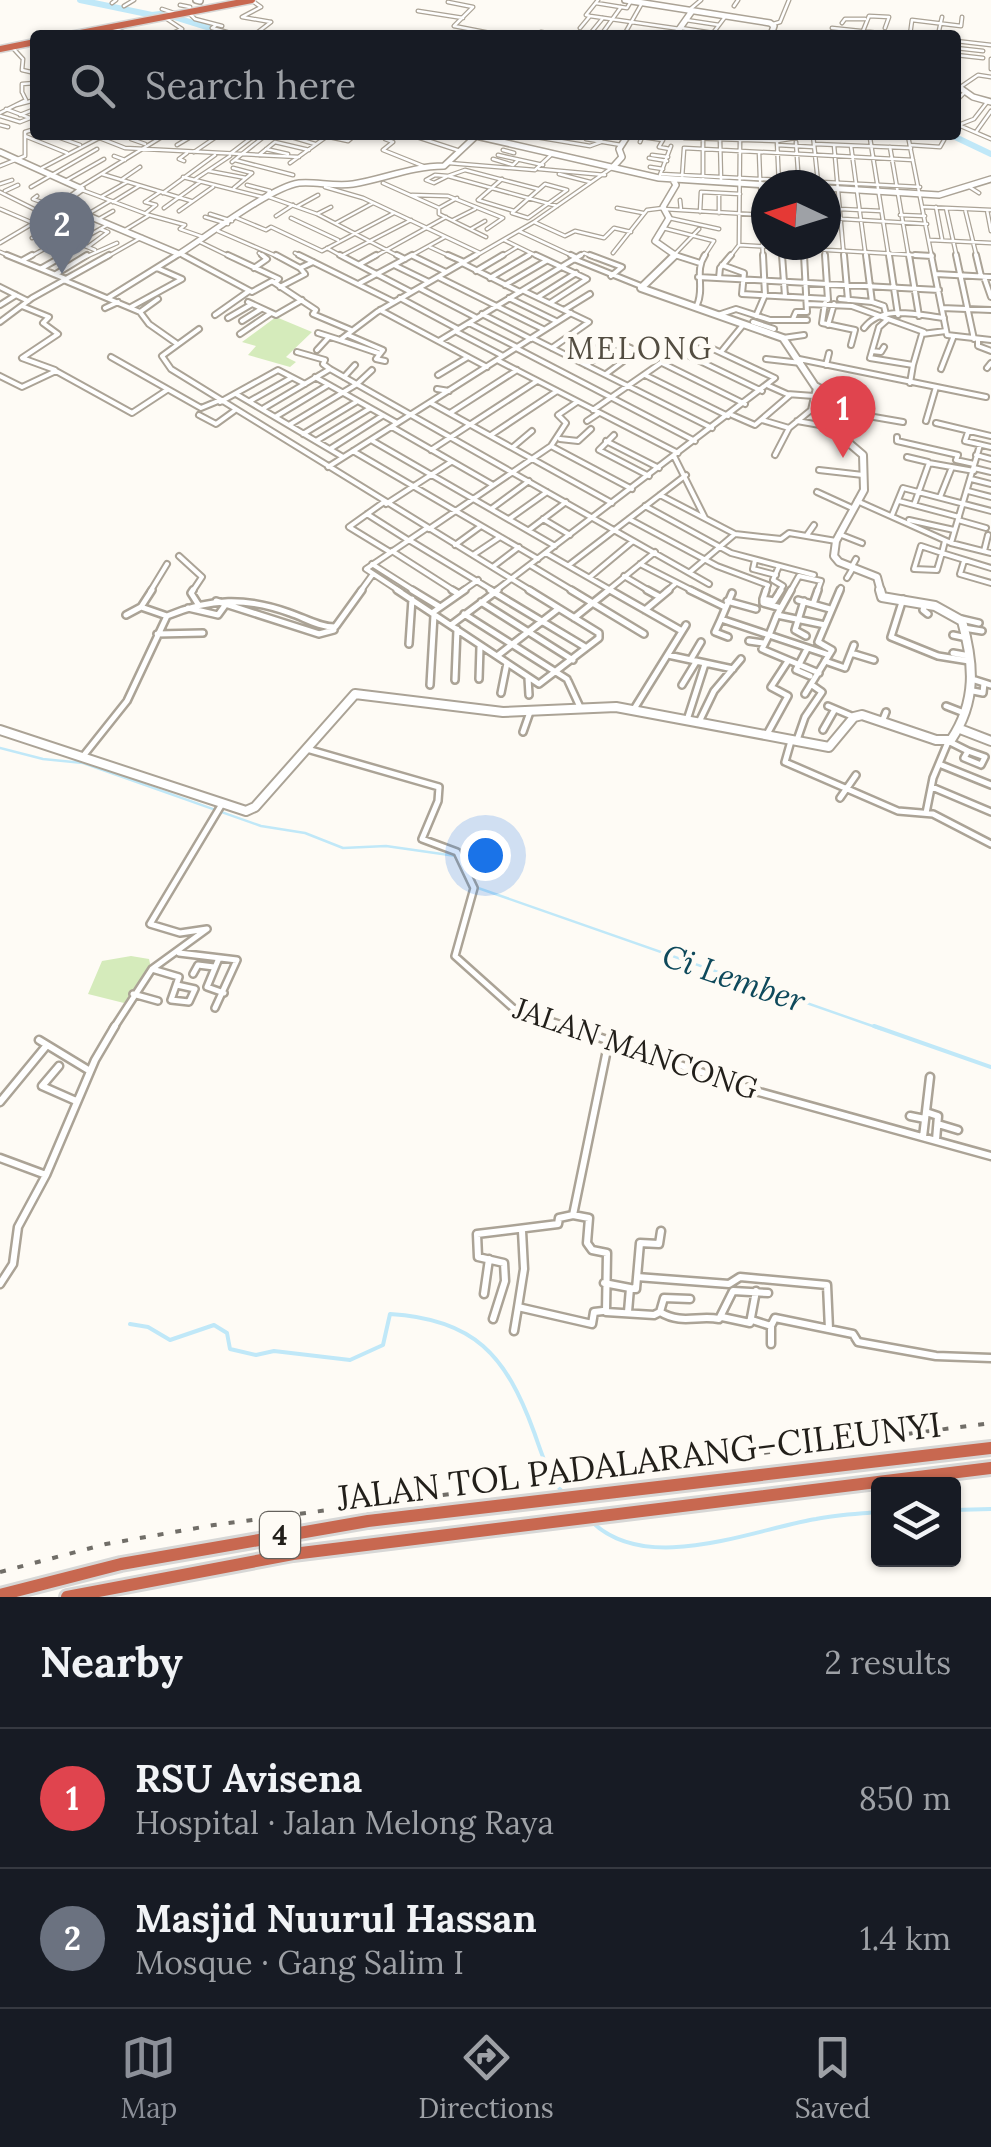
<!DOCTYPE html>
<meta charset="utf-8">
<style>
body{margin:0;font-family:Lora,serif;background:#20242c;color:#f1f3f6}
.controls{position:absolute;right:30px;bottom:30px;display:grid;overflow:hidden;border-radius:10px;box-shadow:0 2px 8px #0004}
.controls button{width:90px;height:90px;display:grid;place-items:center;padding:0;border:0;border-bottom:2px solid #363941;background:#171b24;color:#f1f3f6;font:50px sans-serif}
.compass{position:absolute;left:751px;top:170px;width:90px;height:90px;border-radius:50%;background:#171b24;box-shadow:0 2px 8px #0004;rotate:274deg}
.you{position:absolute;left:485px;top:855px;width:35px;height:35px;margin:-25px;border:8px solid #fff;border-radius:50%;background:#1a73e8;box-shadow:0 0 0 15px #1a73e833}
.badge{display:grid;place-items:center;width:65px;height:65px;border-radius:50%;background:#8c9099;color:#fff;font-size:32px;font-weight:700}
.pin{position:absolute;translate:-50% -82px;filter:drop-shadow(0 2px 5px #0008)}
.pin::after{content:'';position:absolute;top:52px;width:35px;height:30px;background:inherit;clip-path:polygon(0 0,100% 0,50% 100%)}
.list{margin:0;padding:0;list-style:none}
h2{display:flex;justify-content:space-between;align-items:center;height:130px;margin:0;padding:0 40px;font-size:42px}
h2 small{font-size:32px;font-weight:400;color:#9ea1a6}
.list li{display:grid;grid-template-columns:65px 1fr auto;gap:30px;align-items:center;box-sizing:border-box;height:140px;padding:0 40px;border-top:2px solid #363941}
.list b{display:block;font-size:38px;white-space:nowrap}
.list p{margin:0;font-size:32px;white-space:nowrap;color:#9ea1a6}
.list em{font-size:32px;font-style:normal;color:#9ea1a6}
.icon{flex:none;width:55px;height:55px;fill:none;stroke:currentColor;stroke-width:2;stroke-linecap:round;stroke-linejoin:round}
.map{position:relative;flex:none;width:991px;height:1597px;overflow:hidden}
.search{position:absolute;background:#171b24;box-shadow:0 2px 8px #0004;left:30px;right:30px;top:30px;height:110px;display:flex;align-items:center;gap:25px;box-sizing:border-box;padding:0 35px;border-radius:10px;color:#9ea1a6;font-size:38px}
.sheet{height:410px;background:#171b24}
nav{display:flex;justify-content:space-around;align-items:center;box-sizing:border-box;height:140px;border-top:2px solid #363941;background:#171b24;font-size:28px;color:#9ea1a6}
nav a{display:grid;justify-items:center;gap:5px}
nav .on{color:#8c9099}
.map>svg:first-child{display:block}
.green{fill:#d5ebbb}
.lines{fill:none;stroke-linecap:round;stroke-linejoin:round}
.stream-far1{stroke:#c0e8f8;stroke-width:2.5}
.stream{stroke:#c0e8f8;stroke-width:4}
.river{stroke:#c0e8f8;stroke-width:6}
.street-far3-casing{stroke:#aba396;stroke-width:5}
.street-far2-casing{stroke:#aba396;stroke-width:8}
.street-far1-casing{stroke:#aba396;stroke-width:10}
.street-casing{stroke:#aba396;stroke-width:11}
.secondary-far2-casing{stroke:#aba396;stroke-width:8}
.secondary-far1-casing{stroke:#aba396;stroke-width:10}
.secondary-casing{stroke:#aba396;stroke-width:12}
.highway-far1-casing{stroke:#d7d7d6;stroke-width:9}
.highway-casing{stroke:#d7d7d6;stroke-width:18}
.street-far3{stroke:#fff;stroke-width:2.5}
.street-far2{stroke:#fff;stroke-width:4}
.street-far1{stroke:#fff;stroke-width:5}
.street{stroke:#fff;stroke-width:6}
.secondary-far2{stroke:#fff;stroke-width:5}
.secondary-far1{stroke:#fff;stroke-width:6}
.secondary{stroke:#fff;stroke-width:8}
.highway-far1{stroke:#c86850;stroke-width:6}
.highway{stroke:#c86850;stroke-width:12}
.rail{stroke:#716e68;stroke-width:4;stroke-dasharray:6 12;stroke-linecap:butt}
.labels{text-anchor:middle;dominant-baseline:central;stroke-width:10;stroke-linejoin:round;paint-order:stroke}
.shield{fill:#fefbf5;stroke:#64615c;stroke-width:2.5}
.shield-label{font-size:28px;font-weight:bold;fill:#221f1a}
.far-quarter-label{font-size:30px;letter-spacing:2.5px;fill:#534d41;stroke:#fefbf5}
.street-label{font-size:30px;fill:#221f1a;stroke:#fefbf5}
.water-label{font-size:32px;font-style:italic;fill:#0e495b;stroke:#fefbf5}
.near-street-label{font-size:35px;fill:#221f1a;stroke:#fefbf5}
</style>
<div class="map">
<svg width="991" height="1597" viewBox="0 0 991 1597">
<rect width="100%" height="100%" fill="#fefbf5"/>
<path class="green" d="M276,317L312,332L286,357L296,362L290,367L248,355L256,346L242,342Z
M131,956L149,959L151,968L124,1003L88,994L102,961Z"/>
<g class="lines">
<path class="stream-far1" d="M0,748L43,759L83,763L261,826L305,833L343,848L386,846L456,856
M464,872L470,888
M478,888L881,1029"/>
<path class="stream" d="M874,1026L991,1067
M130,1324L148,1327L170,1340L214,1325L227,1333L230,1349L256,1355L274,1351L350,1360L383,1345L390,1314C474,1319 506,1355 534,1432C542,1454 548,1476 564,1494
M954,1510L991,1509
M591,1521C646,1576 751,1530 816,1519C836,1515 857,1514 878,1512"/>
<path class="river" d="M80,0L152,15L168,13
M174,17L216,30L210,35
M756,135H794
M951,135L991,154"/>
<defs>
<path id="street-far3" d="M251,0L261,7L242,17L271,22
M448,2L473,7L454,26
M112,3L116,0
M596,3L627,8L631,1
M180,5L190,7
M124,6L134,0
M734,6L738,0
M162,9L174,13
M418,11L463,18
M688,11L701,0
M189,13L195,19L222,26
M590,16L586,15L598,0
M164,17L182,29L168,35
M686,20L719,25
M842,23L845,19H865
M773,24L780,22L789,0
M216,25L212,28L237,35
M454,26L500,35
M111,27L130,35
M580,28L590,16L680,29
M681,28L713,33L725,17
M832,28L898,35
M863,31L869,16L889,17L885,28
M258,32L271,22
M541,32L559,35
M589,35L603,18
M601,35L621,7
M624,35L642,3
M910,35L912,20L961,26L962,17
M938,35L942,17
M956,41L991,45
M11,46L23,59L22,70L35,73
M956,48L983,51
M956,55L983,58
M991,59V69
M956,90L978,75L991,77
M22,92V84L35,83
M956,101L966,91
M16,105L35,100
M0,113L26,100L22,92
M20,115L35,109
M0,116L20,122L30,118L6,109
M956,124L991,139
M961,124L974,119L988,101
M0,125L8,127
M976,132L991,111
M52,135L80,145
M92,135L125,148L299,157
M136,135L131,139L145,144
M240,135L252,138
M285,135L315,144
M320,135L348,141L355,135
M390,135L385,139L393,142L383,150L423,166
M411,135L460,151
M524,135L590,146L601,142L602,135
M25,136L67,153
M908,136L932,258
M684,138L777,141L813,135L818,182
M703,138V179
M870,138L889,258
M586,139L621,145
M720,139L721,180
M777,141L779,185
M640,142L642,137L663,140L659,147L670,149
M796,142L799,185
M815,144L911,148
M177,145L194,135
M777,145L814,147
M834,145L844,258
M910,145L940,147L944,140
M851,146L866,258
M890,147L909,258
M684,148L913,160
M266,149L288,154
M503,150L514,153
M194,152L219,135
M759,152L763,258
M230,154L255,135
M259,155L275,142L309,150
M498,155L543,165
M652,155L668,157
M114,156L125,160
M649,158L667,161
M493,159L513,165L517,161
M235,160L293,175
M184,161L179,159L187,153
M232,162L266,135
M290,163L326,137
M449,163L535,170L552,154
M0,166L25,156V132L35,129
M650,167L663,169
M42,168L105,135
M233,168L252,173
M539,169L605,175
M209,171L246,178
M102,174L191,201
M559,174L590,182
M661,174L920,187
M435,175L448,176L434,183L426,180Z
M660,175L671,146
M448,176L557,206
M448,176L465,170L538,189
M183,177L266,198
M682,178L684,149
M502,179L478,200L514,211
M67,180L104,159
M121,180L140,167
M194,180L230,156
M383,183L439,208
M0,184L12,180
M545,184L567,190L528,218L512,213Z
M247,185L270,191L266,196
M968,186L979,193
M31,187L97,149
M80,187L165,135
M325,187L363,198L480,253
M234,188L252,173
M82,190L149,215
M5,191L18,185
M0,192L34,209
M163,193L215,155
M719,193V213
M412,195L448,196L503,218L487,229
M37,196L33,199L58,208
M101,197L127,182
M269,197L317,214L402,258
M457,198L439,208V214L486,237
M680,200L681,210
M113,202L139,186
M298,206L318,195
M924,207L991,210
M936,207L942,239
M164,208L200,182
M617,208L643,213
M946,208L957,258
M0,209L33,223
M664,209L766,215
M840,209L881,211
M965,209L977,258
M987,210L991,231
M179,211L213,187
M700,212L701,192L740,194
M146,213L156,205L145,202L160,192
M88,214L110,201
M210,214L232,221
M317,214L331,207
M149,215L185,225L180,229L203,237
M900,215L925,216
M276,216L293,205
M205,217L228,224
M237,218L266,230L271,227L322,251L394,213
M291,218L338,240
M669,218L719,229
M826,218L927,224
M99,219L113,211
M453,220L475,209
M534,222L565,236L575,231L604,238L614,228L631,232
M336,223L373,203
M663,228L714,241L703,258
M471,229L485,221
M125,230L148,216
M218,231L281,258
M519,231L575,257
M71,232L95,218
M86,237L109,224
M32,238L81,212
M504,240L541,258
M930,240L991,243
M200,242L233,258
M0,243L64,205
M739,245L932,256
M803,245L804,258
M824,245L825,258
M89,246L108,232L100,229
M430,247L454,258
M327,248L345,258
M782,248L783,258
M0,252L14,258
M259,253L265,258
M295,253L304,258
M613,253L647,210L663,208
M181,254L188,258
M675,254L699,229
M343,255L411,220
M675,255L683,258
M28,258L53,244L63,248L75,242L95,250
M60,258L82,245
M83,258L117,243
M105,258L142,237
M173,258L179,254
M372,258L446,217
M407,258L445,237
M472,258L534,222L613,167
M499,258L517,247
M525,258L531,254
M577,258L584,253L596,258
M729,258L739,245L740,140"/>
<path id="street-far2" d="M7,255L66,279
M183,255L252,292L272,281L316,310L313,314L351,330
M228,255L279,279L275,283
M276,255L300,268
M299,255L394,302
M340,255L411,292
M397,255L405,259
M448,255L464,262
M536,255L587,279L550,303
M571,255L575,257
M590,255L622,267L611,276
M675,255L700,263
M782,255L785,296
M825,255L828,300
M844,255L848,300
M889,255L898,315
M909,255L919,316
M915,255L932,256
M931,255L947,335L991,340
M956,255L974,339
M976,255L981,276
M413,256L446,272
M574,259L641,286
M23,260L32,255
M462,263L520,292
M360,264L376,255
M722,265L744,273L742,294L828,299
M396,266L429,282
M42,268L65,255
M254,268L267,259L262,255
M476,271L503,255
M56,274L87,255
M936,274L991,277
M438,277L543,329
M698,277L939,290
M984,277L991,297
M490,278L529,255
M719,278L720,268L731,255
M66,281L140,312L149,324L176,343
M360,283L412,255
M505,285L546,261
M0,287L28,301
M280,287L305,274L300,268L313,262
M419,288L477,318
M524,291L589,322L552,348
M538,297L576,273
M108,298L177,255
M400,298L458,329
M509,298L556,321
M840,299L872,302L866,255
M248,302L276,315L302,300
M872,302L884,306L886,314
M825,303L822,323L855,330L851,345
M808,304L852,306L924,332
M0,305L16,295
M697,305C705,288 694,271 705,255
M22,306L49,317L43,323L58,334L22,358L55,370
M131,307L182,279L157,268
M105,308L118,302
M942,308L991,310
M380,310L487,367
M564,310L590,294
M140,312L158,299
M482,314L531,339
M215,315L249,291
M718,315L736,309L770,320H807
M756,316L765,295L763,255
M228,318L252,304
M793,319L796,312H807L804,255
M242,321L261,309
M0,322L32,298L109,255
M753,322L774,329
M469,323L517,347
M828,325L834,304
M864,328C882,304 918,315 944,318
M199,329L162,356L171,369L533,592
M455,331L503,356
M318,333L340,340L377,312L476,255
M240,334L271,313
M348,335L383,350L376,359L385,361
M532,338L712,428
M783,338L804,335
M978,339V346L991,351
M340,340L378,353
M439,341L581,255
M884,347L881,352L872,351L870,358L913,365L910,383
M516,348L695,441
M317,350L329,337
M679,351L762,391
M872,351L879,327L887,320
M297,352L325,360L323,364L330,369L709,584
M721,352L743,325
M111,357L201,408L218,401
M572,358L604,336L637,351L606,374
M766,359L801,363
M799,359L986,397
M499,361L678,453
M662,363L745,404
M586,365L620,342
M826,365L829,353
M913,365L922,334L946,331
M987,368L991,363
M941,369L953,338
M438,375L468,357
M645,375L728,416
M0,376L22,387L56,371L132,413L167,390
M315,377L397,423
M344,377L355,365
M769,386L787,394L814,396
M437,389L449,391
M236,394L343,457
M250,401L291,378
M220,402L278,370L305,384
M431,403L612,503
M264,408L330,369
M845,412L903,422
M450,413L517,370
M199,415L216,424L234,411
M732,415L755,425L790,395
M275,417L328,385
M762,420L789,428L811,410L816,388
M587,421L599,413
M797,421L843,429
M926,421L936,387
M936,423L991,436
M289,425L357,384L372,370
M392,427L493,485
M968,432L965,441L991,447
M303,434L356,402
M491,435L557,391
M614,435L599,450L649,476
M897,437V441L958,455L956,460L974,464
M560,439L578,441L591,429
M371,440L555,546
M316,441L369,409
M606,441L659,468
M551,446L632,489
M513,447L532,431
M330,449L382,416
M431,450L537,381
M353,451L538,559
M775,455L789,428
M976,455L991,459
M674,456L705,518
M907,457L928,462
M328,467L571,313
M974,468L991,472
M819,470L863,475
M971,479L991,484
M968,491L991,497
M817,492L852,508
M660,495L735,534
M940,497L952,467
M857,501L951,543L991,553
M899,501L959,517
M384,502L349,527L390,552
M386,504L451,462
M914,505L929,463L974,471
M645,506L731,553L814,575
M491,509L529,481
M367,514L408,540
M892,515L903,488L991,511
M509,519L547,492
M543,519L570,535
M629,519L717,566L768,585L765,592
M909,520L954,530
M958,520L986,528
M429,529L551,446L566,423L558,415L577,402
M529,530L566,502
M839,534L862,543
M807,535L814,525
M409,540L495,592
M951,543L980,445
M455,545L481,526
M921,546L942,553L937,570L914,569Z
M392,551L456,592
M984,551L988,535
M546,553L614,592
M942,553L991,568
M942,553L945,541
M473,555L500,537
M179,556L202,577L192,592
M755,560L753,569L776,575
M964,561L960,574L991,583
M372,564L416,592
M640,564L695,592
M530,565L575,592
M569,565L686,475
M494,566L519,547
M779,566L773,580L783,586L779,592
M851,568L856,559
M690,572L735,534L781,539L789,533L836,541
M624,576L651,592
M590,577L633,541
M847,578L853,568
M150,592L167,564
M360,592L373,574
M401,592L366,569L427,528
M461,592L478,580
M494,592L775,378L694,340L593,410
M606,592L655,552
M666,592L675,584
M790,592L799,576L821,581L817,592
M839,592L841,588"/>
<path id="street-far1" d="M193,590L191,593L198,604
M397,590L539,684L599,638V633L529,590
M412,590L440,607
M452,590L459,594
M490,590L585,647
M571,590L644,634
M610,590L682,631
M647,590L660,597
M690,590L725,607
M766,590L763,599L774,601L781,590
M732,593L721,619L769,635L762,649L819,673
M763,599V603L781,608
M903,599L891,637L938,656L969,661
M798,600L830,609
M216,601L319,634L334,630
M727,601L756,609
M804,601L795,630L806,636
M481,602L573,660
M813,604L818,590
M925,604L923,610L928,614
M141,607L167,616
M188,608L218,615L226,604
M645,610L669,590
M432,613L465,590
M464,614L567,679
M126,615L141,607L152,590
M777,615L791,590
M574,618L609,590
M721,619L715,632L728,637
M962,619L979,623
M451,625L498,590
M825,625L777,615L769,635L829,655
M336,626L362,590
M964,628L982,631
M157,634L203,633
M953,635L967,638
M749,641L763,643
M409,644L412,599
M807,649L796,670L810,676
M851,653L874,660
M953,653L970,656
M668,655L733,669
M497,656L558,609
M691,659L701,642
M825,661L845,668L854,645
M528,678L529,695
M479,679L480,647
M455,680L457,629
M975,680L991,685
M568,681L580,707
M430,685L434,615
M682,685L696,662
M973,691L983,693L984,683
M501,693L507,663
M805,694L832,650L818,642L840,590
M828,706L854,717
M946,706L964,713
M634,709L686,625
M687,720L705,664
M699,722L714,691L741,659
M882,722L886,712
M823,730L835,709
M523,732L530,712
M766,736L788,696L771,687L788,661
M797,740L805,717L822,692L812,685
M791,741L785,762L898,811L933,814L991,844
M948,741L968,751
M307,749L439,787L438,801L422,839L457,852L474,888L455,956L513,1008L573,1029
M968,751L985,757L981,765L964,758Z
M84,755L127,701L167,616C210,598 246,597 290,613C305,618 319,627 335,627
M939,764L991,785
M932,787L991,812
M840,798L856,775
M926,813L933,778L948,742
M179,953L237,960L215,1008
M219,958L207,987L224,993
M152,969L179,977L171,1000L189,1002L195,989L177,985
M193,974L198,965L214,967
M133,994L158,1001
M113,1029L152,969L207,929L180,933L150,924L222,804"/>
<path id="street" d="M566,1026L759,1092L991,1156
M39,1040L90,1071
M59,1066L42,1086L76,1101
M0,1102L47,1045
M926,1112L938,1116L936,1140
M910,1116L925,1119
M938,1124L958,1130
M923,1137L930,1077
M0,1158L46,1175
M573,1215L589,1218L587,1243L592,1250L607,1253L606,1312L654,1315L660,1312C682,1325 697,1315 719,1319L733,1291L768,1293
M522,1231L524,1269L518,1307L592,1324L594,1312L603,1311
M637,1277L729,1284L740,1277L827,1285L829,1329
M604,1283L630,1288
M0,1284L13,1264L18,1227L46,1175L95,1060L115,1026
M484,1294L489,1259
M628,1312L630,1288L636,1289L640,1243L659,1244L661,1231
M660,1312L664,1298L690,1299
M722,1317L750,1323L756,1291
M493,1319L505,1281L504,1263L478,1257L477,1234L558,1224L559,1218L573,1215L609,1040
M752,1320L771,1326V1344
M771,1326L775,1318L853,1334L858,1342L936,1356L991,1358
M514,1331L518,1307"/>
<path id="secondary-far2" d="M196,0L200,1
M625,0L770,23L774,26L771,35
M675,35L692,11
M956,85L973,97L991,102
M0,152L82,189L64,202L65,206L179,254C206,237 271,187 299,183C315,181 334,187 353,184C384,179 412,166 444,166L476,136L659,178L766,185
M613,167L622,157L619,149L628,135
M826,188L939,195L991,179
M672,258L675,255L655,241L669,218L663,207L676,185L673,180"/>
<path id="secondary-far1" d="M675,255L641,288L783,338L815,386L843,401V438L863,455L864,490L836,541L834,556L839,562L877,577L881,592"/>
<path id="secondary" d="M960,729L991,741
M0,730L246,811L255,807L355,694L503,712L616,707L829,747L854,717L862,715L936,740H951C977,701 974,664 962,621L935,606L882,597L880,590"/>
<path id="highway-far1" d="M70,35L252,0
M0,49L35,42"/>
<path id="highway" d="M0,1595L121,1564L368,1521L991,1448
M67,1597L293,1554L991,1468"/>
</defs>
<use href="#street-far3" class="street-far3-casing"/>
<use href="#street-far2" class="street-far2-casing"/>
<use href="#street-far1" class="street-far1-casing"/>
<use href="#street" class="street-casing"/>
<use href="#secondary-far2" class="secondary-far2-casing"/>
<use href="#secondary-far1" class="secondary-far1-casing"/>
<use href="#secondary" class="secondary-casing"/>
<use href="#highway-far1" class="highway-far1-casing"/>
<use href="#highway" class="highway-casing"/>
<use href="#street-far3" class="street-far3"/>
<use href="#street-far2" class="street-far2"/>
<use href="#street-far1" class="street-far1"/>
<use href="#street" class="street"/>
<use href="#secondary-far2" class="secondary-far2"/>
<use href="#secondary-far1" class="secondary-far1"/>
<use href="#secondary" class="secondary"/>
<use href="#highway-far1" class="highway-far1"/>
<use href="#highway" class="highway"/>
<path class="rail" d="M0,1572L106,1544L214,1525L991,1423"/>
</g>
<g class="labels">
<rect class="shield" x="260" y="1512" width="40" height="46" rx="8"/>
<g class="shield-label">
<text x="280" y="1535">4</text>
</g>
<g class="far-quarter-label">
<text x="640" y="348">MELONG</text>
</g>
<g class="street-label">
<text transform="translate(636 1048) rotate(19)">JALAN MANCONG</text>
</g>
<g class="water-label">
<text transform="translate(734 978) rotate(19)">Ci Lember</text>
</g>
<g class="near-street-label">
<text transform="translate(639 1461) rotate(-7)">JALAN TOL PADALARANG–CILEUNYI</text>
</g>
</g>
</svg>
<div class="controls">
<button><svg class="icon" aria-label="layers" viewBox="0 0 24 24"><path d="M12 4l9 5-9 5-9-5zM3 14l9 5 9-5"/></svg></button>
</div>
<svg class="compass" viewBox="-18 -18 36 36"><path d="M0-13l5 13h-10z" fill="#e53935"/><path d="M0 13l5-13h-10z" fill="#9ea1a6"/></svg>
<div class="you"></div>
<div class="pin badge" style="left:843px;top:458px;background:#e0444e">1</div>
<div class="pin badge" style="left:62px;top:274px;background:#6b7280">2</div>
<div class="search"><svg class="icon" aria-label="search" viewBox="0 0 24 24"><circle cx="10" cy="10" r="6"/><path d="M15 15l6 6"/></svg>Search here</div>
</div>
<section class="sheet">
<h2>Nearby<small>2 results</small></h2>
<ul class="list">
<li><span class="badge" style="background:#e0444e">1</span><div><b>RSU Avisena</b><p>Hospital · Jalan Melong Raya</p></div><em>850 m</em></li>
<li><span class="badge" style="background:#6b7280">2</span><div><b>Masjid Nuurul Hassan</b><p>Mosque · Gang Salim I</p></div><em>1.4 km</em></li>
</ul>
</section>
<nav>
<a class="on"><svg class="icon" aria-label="map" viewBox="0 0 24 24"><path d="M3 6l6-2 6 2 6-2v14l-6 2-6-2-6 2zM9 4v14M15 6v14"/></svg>Map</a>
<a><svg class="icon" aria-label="directions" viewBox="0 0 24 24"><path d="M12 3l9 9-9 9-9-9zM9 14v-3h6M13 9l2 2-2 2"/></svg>Directions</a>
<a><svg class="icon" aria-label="saved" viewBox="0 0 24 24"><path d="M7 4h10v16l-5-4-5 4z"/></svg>Saved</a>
</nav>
